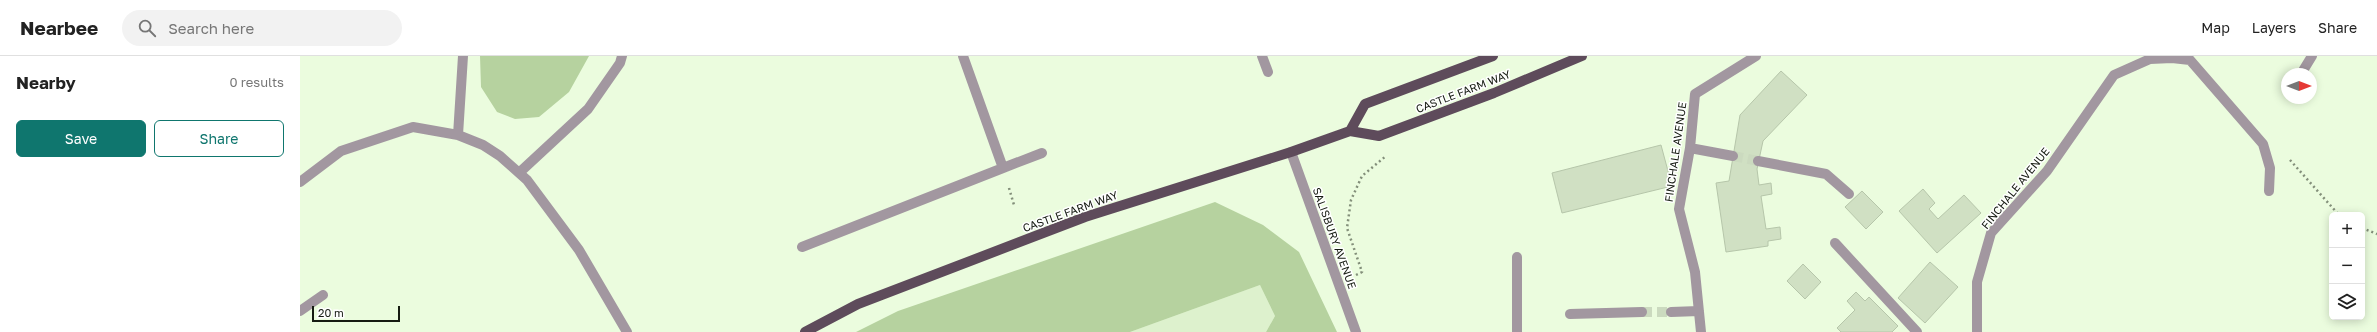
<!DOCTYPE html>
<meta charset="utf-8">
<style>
body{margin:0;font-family:"Golos Text",sans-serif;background:#f2f2f2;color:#222}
.controls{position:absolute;right:12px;bottom:12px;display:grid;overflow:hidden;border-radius:6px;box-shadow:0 2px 10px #0003}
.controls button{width:36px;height:36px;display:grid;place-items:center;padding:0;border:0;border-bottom:1px solid #e0e0e0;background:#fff;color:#222;font:20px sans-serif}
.compass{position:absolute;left:1981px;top:12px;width:36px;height:36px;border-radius:50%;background:#fff;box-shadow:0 2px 10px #0003;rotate:90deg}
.scale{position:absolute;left:12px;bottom:10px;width:88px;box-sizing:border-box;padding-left:4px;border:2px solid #151b11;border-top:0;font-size:11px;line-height:14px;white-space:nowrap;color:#151b11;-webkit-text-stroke:3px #fff;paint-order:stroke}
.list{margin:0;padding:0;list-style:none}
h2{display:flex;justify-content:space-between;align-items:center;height:52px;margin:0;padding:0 16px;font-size:17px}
h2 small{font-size:13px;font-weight:400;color:#767676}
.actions{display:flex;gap:8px;padding:12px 16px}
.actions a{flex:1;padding:9px 0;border:1px solid #0f766e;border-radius:6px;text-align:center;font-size:14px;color:#0f766e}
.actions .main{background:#0f766e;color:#fff}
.icon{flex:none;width:22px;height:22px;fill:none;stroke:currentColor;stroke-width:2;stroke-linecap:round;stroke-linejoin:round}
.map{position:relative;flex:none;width:2077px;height:276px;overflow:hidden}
header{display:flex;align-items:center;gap:24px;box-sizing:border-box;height:56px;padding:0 20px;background:#fff;border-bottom:1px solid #e0e0e0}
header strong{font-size:19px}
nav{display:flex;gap:22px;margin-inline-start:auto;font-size:14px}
.search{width:280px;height:36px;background:#f2f2f2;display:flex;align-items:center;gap:10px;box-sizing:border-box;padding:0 14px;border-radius:22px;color:#767676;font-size:15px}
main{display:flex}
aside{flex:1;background:#fff}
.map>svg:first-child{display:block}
.built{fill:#ddf1cd}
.green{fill:#b6d29f}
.building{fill:#d0e0c3;stroke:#b6c6aa}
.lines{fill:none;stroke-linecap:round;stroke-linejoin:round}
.minor-tunnel{stroke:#cbdabf;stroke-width:10;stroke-dasharray:10 5;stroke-linecap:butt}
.path{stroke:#838f7a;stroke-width:2.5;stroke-dasharray:2 3;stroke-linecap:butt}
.minor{stroke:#a297a0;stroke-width:10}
.major{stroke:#5e4b5b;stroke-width:10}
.labels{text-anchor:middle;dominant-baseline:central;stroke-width:3;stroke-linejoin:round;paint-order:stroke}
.street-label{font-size:11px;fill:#151b11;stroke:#fff}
</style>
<header>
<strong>Nearbee</strong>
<div class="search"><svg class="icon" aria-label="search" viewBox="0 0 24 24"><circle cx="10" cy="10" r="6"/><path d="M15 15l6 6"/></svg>Search here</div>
<nav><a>Map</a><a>Layers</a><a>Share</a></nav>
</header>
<main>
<aside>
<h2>Nearby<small>0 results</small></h2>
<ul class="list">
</ul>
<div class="actions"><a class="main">Save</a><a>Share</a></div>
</aside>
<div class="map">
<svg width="2077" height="276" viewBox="0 0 2077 276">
<rect width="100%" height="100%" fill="#ebfcde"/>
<path class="built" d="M960,229L975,260L966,276H830Z"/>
<path class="green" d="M180,0H289L269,36L239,61L215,63L197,56L181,31Z
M915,146L963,169L999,196L1037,276H966L975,260L960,229L830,276H556L598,255Z"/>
<path class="building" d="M1481,15L1507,39L1463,85L1457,113L1459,129L1471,127L1472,138L1461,140L1466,173L1480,171L1481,183L1468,185V190L1426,196L1416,127L1429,125L1440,59Z
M1361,89L1372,130L1262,157L1252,117Z
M1623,133L1635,147L1629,153L1638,163L1664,139L1681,157L1637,197L1599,155Z
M1562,135L1583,156L1566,173L1545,151Z
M1630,206L1658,231L1625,267L1598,242Z
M1503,208L1521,226L1505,243L1487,225Z
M1556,236L1565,245L1569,241L1598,270L1592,276H1541L1537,272L1555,254L1547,245Z"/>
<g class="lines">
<path class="minor-tunnel" d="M1433,100L1458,105
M1342,256H1371"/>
<path class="path" d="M1990,104L2039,159
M709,132L714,149
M2062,172L2077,178
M1056,219L1062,216L1047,172L1051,144L1062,120L1086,100"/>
<path class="minor" d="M962,0L968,16
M2001,18L2012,0
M158,79L163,0
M1390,92L1433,100
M991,96L1056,276
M1458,105L1526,118L1549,138
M703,112L742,97
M220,116L288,53L320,7L322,0
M0,126L41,95L113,71L158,79L183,89L200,100L227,124L279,194L327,276
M1535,187L1617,276
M502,191L703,112L663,0
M1217,201V276
M0,255L23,239
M1371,256L1399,255
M1270,258L1342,256
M1401,276L1395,216L1379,153L1390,92L1395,38L1456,0
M1677,276V226L1691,177L1747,115L1814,19L1850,3L1872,2L1890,4L1963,88L1970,112L1969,135"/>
<path class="major" d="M1050,75L1065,48L1193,0
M505,276L558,248L785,161L991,96L1050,75L1079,80L1194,37L1282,0"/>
</g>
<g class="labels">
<g class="street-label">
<text transform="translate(1163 35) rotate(-21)">CASTLE FARM WAY</text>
<text transform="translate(1375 96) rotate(-82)">FINCHALE AVENUE</text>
<text transform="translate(1715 132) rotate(-51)">FINCHALE AVENUE</text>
<text transform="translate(770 155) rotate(-20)">CASTLE FARM WAY</text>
<text transform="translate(1035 182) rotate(70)">SALISBURY AVENUE</text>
</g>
</g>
</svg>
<div class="controls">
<button>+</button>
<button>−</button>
<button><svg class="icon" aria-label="layers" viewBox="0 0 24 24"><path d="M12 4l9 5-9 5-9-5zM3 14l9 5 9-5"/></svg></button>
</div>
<svg class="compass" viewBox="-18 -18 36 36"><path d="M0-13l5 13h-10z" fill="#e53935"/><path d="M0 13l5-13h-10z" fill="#767676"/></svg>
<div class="scale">20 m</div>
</div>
</main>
